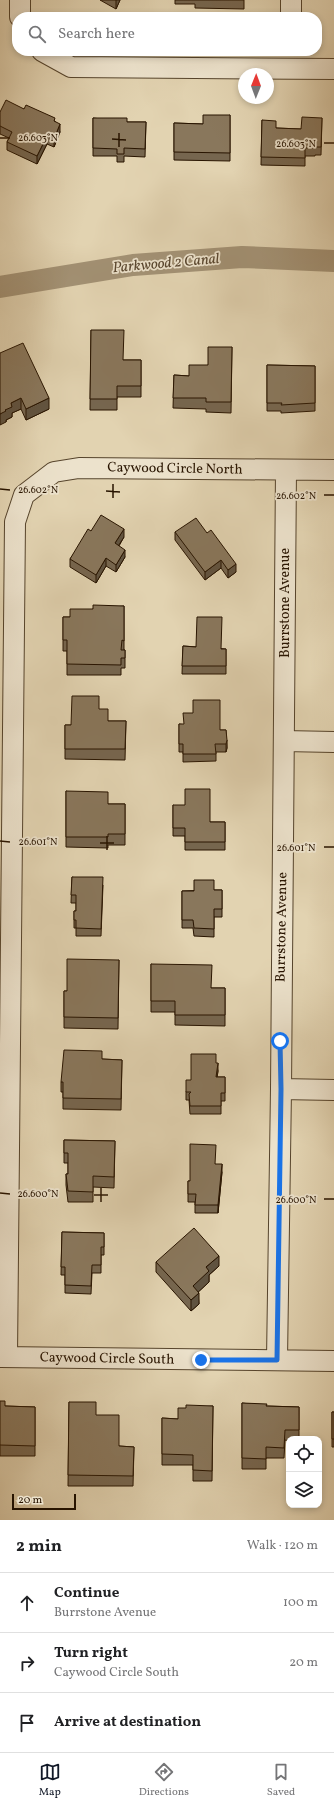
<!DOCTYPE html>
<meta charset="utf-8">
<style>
body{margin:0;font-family:Vollkorn,serif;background:#f6f6f6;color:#202124}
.controls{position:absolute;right:12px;bottom:12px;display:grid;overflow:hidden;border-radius:8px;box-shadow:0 2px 6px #0003}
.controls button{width:36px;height:36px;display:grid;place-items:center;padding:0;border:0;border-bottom:1px solid #e0e0e0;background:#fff;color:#202124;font:20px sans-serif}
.compass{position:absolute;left:238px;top:68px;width:36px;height:36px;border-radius:50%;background:#fff;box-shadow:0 2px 6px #0003;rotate:1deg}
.scale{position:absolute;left:12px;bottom:10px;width:64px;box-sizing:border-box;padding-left:4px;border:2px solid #281400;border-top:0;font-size:11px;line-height:14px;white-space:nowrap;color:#281400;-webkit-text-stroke:3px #ece2cc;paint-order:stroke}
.stop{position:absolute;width:12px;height:12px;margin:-9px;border:3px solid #1a73e8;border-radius:50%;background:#fff}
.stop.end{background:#1a73e8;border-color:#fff;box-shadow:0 1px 4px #0008}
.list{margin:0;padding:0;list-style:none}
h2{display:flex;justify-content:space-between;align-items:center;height:52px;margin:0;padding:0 16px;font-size:17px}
h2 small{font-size:13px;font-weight:400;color:#757577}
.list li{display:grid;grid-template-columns:26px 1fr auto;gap:12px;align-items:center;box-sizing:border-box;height:60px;padding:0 16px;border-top:1px solid #e0e0e0}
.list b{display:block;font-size:15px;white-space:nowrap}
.list p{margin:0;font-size:13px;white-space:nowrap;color:#757577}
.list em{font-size:13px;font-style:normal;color:#757577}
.icon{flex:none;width:22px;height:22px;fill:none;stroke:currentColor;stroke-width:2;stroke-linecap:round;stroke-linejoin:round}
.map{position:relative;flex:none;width:334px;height:1520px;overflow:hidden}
.search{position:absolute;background:#fff;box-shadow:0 2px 6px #0003;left:12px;right:12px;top:12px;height:44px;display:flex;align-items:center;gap:10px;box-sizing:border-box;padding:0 14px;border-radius:16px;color:#757577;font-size:15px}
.sheet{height:232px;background:#fff}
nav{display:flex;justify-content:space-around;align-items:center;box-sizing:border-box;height:56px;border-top:1px solid #e0e0e0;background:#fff;font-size:11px;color:#757577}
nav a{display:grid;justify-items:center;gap:2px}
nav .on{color:#111827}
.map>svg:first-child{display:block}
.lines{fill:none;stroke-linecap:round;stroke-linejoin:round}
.canal{stroke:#a39275;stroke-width:22}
.minor-casing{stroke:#56442c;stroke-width:22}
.minor{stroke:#ece2cc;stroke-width:20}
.wall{fill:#76664f;stroke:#281400}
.shaded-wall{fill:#605340;stroke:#281400}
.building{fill:#89775c;stroke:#281400}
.route{stroke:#1a73e8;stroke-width:5}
.ticks{fill:none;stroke:#281400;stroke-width:1.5}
.labels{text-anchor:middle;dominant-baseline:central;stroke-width:3.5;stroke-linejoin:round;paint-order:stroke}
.street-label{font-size:14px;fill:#281400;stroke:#ece2cc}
.water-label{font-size:15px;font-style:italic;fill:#59462f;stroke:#ece2cc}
.ticks-label{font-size:10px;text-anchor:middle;fill:#281400;stroke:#ece2cc;stroke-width:3.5;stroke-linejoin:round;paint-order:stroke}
</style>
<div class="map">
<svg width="334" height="1520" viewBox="0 0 334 1520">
<rect width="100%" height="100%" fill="#e2d3b1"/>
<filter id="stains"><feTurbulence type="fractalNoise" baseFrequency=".005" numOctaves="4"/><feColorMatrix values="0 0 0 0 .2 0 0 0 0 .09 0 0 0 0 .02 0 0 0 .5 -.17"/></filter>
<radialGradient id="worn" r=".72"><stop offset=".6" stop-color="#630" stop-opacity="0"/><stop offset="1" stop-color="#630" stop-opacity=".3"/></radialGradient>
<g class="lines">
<path class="canal" d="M0,287L133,265L242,257L334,261"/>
<defs>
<path id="minor" d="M20,17V0
M291,17V0
M42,51L71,67L334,69
M284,741L334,742
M281,1089L334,1090
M0,1357L334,1361
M7,1357L15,522L24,495L54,472L79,468L334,470
M277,1360L281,1089L286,470"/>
</defs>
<use href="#minor" class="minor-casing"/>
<use href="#minor" class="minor"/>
</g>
<path class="wall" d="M100,0H120L116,9Z
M175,0H244V9L195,8V4H175Z
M24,109L55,121L60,132L54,147L47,144L37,164L7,150V142L9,138L0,134V112Z
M230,115V161L174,160V123L203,124Z
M93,118L127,122H146L145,157L124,156V162H117V156H93Z
M322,118L321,155H315V156H305V166L261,165L262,120L276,128L301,129Z
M91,330L123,360H141V397H117V410H90Z
M232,347L231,413L206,412V409L173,408L174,375L189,376L208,365Z
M0,353L49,409L26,420L21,409L12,413V417L6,420V422Z
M267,365L315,366V411L281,413V411H267Z
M91,531L124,537L119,546L125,557L116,572L106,566L96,583L70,567V559Z
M175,532L207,533L236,572L228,578L221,568L205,580L175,540Z
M124,606V650H125V668H121V675H67V651H63V617H70L93,609Z
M183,646L226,649V674H182Z
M99,709L108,721H126L125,760L65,759V725H71Z
M179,724L220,730H226L227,748L226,752H216V761L183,762V752H179Z
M66,791L108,804H125V845H108V848L66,847Z
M173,805L210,822H225V850H185V836H173Z
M72,877L103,885L101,936H76V928H74V911H76V903H71Z
M214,890H222V917H214V937L194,936L193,928H182V891Z
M119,960L118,1029L64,1028V991H67Z
M151,964L211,988H225V1026L175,1025V1012H151Z
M102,1059L122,1060L121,1110L63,1109V1092H61V1082Z
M216,1063L218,1071L217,1077H225V1101H221V1114H190L189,1100H186V1092L191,1080Z
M64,1140L115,1141L114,1188L93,1187V1202H68L66,1185V1174H68V1163H64Z
M216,1164L222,1172L218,1213H195V1202H188V1181H190Z
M62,1232L104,1233V1255H101V1273H92L91,1294L65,1293V1275H61Z
M156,1262L219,1266L209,1275V1282L198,1292L199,1304L191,1311L156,1272Z
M0,1401L5,1406L35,1407V1456H0Z
M69,1402L96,1415L119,1446L134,1447L133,1486H68Z
M242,1403L266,1406L299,1407V1439H289V1441L285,1440L284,1458H266V1469H242Z
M213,1406L212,1481H193V1465H162V1418L178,1419L186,1408Z
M332,1412H334V1447H332Z"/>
<path class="shaded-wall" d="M116,0H120L116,9Z
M60,124V132L54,147V139Z
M47,136V144L37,164V156Z
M21,398V409L12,413V417L6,420V422L0,425V414L5,410L11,403Z
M49,398V409L26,420V409Z
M124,529V537L115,551V543Z
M125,550V557L116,572V565Z
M106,558V566L96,583V575Z
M221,560V568L205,580V572Z
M236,564V572L228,578V570Z
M227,740V748L226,752V744Z
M218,1063V1071L216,1085V1077Z
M222,1164V1172L218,1213V1205Z
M219,1256V1266L209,1275V1282L193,1297V1286L206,1267Z
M199,1293V1304L191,1311V1300Z"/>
<path class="building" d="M6,100L24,109L26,105L55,118L54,121L60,124L54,139L47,136L37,156L7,142L12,132L0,126V112Z
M203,115H230V153L174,152V123L203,124Z
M302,117L322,118L321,147H315V148H305V158L261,157L262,120L276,121V128L301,129Z
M93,118H127V122H146L145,149L124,148V154H117V149L93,148Z
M91,330H124L123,360H141V386H117V399H90Z
M23,343L49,398L26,409L21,398L11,403L12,407L5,410L6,411L0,414V353Z
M208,347H232L231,402H206V398H173L174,375L189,376V365H208Z
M267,365L315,366V403L281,405L282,403H267Z
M101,515L124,529L115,543L125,550L116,565L106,558L96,575L70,559L88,529L91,531Z
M196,518L207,533L211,530L236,564L228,570L221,560L205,572L175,532Z
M93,605L124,606V641L122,640L121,650H125V658H121V665L67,664V640H63V617H70V609H93Z
M197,617H222L221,649H226V666H182L183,646L196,647Z
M72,696H99V709H108V721H126L125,749H65V725H71Z
M193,700H220V730H226L227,740L226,744H215L216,754H183V744H179V724H184L183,713H193Z
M185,789H210V822H225V842H185V828H173V805H185Z
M66,791L108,792V804H125V834H108V837H66Z
M72,877H103L101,929L76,928V920H74V911H76V895H71Z
M194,880H214V890H222V909H214V929L194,928L193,920H182V891H194Z
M67,959L119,960L118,1018L64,1017V991H67Z
M151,964L212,965L211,988H225V1015H175V1001H151Z
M64,1050L102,1051V1059L122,1060L121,1099L63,1098V1082H61Z
M191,1054H216V1063H218L216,1077H225V1093H221V1106H190L189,1094L191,1092H186V1080H191Z
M64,1140L115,1141L114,1177L93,1176V1192L68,1191L66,1174H68V1153H64Z
M190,1144L216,1145L215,1164H222L218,1205H195L196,1194H188V1181H190Z
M194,1228L219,1256L206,1267L209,1271L193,1286L199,1293L191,1300L156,1262Z
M62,1232L104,1233V1247H101V1265H92L91,1286L65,1285V1267H61Z
M0,1401H5V1406L35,1407V1446L0,1445Z
M69,1402H96V1415H119V1446L134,1447L133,1476L68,1475Z
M242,1403L267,1404L266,1406L299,1407V1430H285L284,1448L266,1447V1459L242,1458Z
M186,1405L213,1406L212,1471L193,1470V1455L162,1454V1418L178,1419V1408H186Z
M332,1412H334V1439H332Z"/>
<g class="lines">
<path class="route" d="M201,1360H277L281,1089L280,1041"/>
</g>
<path class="ticks" d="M0,138H10M112,139L126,140M324,143H334M119,147V133M0,489L10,490M106,491L120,492M324,495H334M113,498V484M0,841L10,842M100,843H114M324,847H334M107,850V836M0,1193L10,1194M94,1195H108M324,1199H334M101,1202V1188"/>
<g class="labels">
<g class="street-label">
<text transform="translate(175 469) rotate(1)">Caywood Circle North</text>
<text transform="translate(285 603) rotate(-90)">Burrstone Avenue</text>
<text transform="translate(282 927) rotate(-89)">Burrstone Avenue</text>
<text transform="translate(107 1359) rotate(1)">Caywood Circle South</text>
</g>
<g class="water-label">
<text transform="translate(166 264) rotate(-5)">Parkwood 2 Canal</text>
</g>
</g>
<g class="ticks-label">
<text x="38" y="141">26.603°N</text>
<text x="296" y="147">26.603°N</text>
<text x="38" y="493">26.602°N</text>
<text x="296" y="499">26.602°N</text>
<text x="38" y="845">26.601°N</text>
<text x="296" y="851">26.601°N</text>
<text x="38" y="1197">26.600°N</text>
<text x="296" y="1203">26.600°N</text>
</g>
<rect width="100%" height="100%" filter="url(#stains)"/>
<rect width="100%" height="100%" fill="url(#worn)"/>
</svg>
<div class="controls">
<button><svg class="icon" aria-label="locate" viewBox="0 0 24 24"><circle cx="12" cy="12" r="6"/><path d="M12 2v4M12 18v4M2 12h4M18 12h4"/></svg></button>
<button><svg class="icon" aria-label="layers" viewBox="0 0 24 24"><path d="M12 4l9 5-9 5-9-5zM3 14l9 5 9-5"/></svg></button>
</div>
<svg class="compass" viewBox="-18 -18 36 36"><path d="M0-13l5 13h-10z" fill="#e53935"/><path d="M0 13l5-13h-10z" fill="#757577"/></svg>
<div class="scale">20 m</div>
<div class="stop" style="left:280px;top:1041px"></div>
<div class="stop end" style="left:201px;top:1360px"></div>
<div class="search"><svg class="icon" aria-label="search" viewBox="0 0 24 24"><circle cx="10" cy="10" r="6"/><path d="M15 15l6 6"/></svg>Search here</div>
</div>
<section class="sheet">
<h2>2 min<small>Walk · 120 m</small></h2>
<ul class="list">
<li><svg class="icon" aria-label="ahead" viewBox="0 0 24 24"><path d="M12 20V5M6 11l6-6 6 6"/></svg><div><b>Continue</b><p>Burrstone Avenue</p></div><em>100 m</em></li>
<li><svg class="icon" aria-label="right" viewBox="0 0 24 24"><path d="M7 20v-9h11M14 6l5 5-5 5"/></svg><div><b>Turn right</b><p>Caywood Circle South</p></div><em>20 m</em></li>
<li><svg class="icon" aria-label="arrive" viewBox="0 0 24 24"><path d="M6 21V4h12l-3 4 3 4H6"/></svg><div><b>Arrive at destination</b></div></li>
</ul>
</section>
<nav>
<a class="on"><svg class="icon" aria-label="map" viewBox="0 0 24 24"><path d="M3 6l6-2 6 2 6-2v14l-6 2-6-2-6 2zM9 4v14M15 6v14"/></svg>Map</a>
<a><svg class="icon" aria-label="directions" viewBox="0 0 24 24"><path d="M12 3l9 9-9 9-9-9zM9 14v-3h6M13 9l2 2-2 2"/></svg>Directions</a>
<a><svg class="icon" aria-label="saved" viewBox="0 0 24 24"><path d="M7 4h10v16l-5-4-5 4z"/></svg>Saved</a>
</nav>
